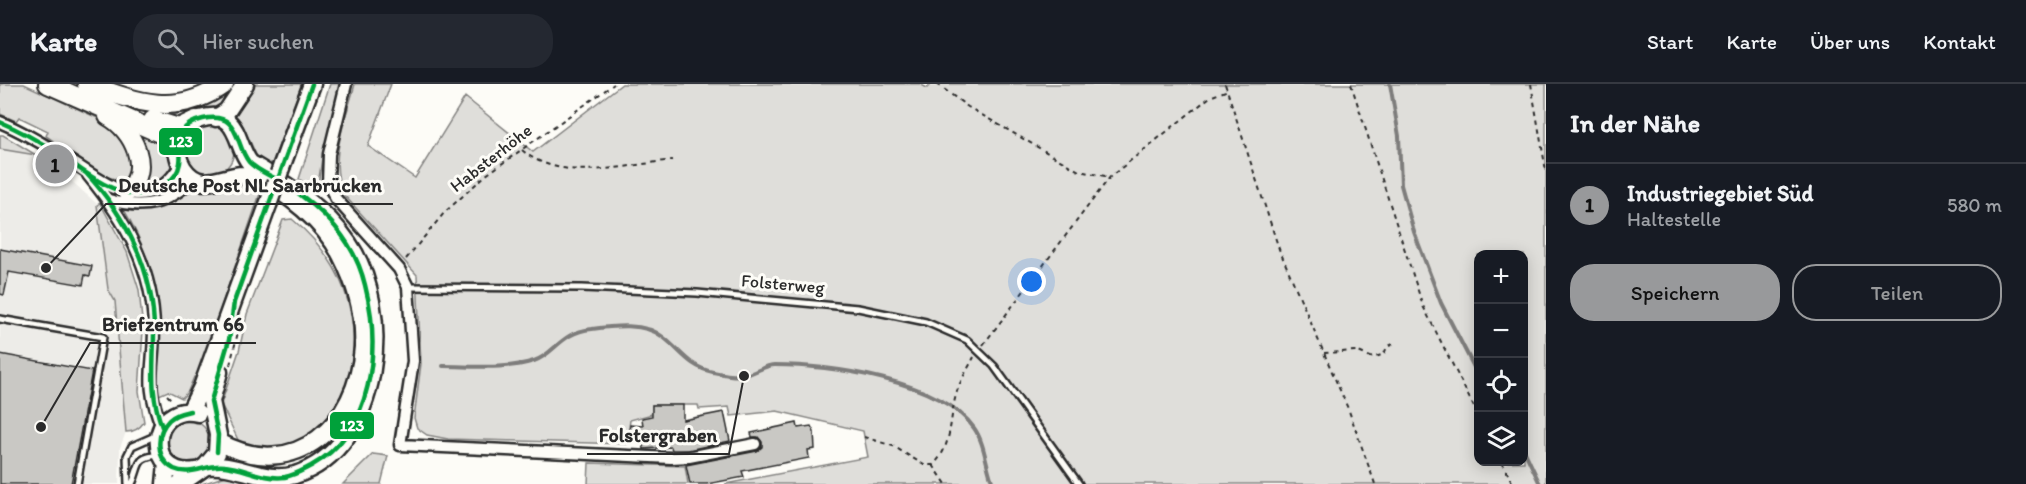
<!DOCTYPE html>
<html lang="de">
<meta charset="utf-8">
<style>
body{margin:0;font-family:Itim,sans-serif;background:#242831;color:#f1f3f6}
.controls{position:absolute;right:18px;bottom:18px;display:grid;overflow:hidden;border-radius:12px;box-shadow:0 3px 15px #0003}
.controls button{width:54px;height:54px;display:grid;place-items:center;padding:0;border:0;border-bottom:2px solid #363941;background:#171b24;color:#f1f3f6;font:30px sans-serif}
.you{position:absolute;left:1032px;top:198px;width:21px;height:21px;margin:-15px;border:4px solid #fff;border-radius:50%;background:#1a73e8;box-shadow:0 0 0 9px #1a73e833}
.badge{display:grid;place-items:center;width:39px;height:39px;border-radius:50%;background:#98999b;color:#111;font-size:20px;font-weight:700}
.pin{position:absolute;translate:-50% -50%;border:3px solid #fff;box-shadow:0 2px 6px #0006}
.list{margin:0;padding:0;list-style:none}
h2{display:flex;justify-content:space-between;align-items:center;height:78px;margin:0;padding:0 24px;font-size:26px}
h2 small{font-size:20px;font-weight:400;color:#9ea1a6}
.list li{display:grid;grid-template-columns:39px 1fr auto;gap:18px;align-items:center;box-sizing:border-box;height:84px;padding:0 24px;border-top:2px solid #363941}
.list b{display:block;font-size:22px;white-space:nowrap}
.list p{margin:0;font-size:20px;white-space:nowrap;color:#9ea1a6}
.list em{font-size:20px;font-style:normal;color:#9ea1a6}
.actions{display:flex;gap:12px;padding:18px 24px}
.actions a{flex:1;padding:14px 0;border:2px solid #98999b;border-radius:24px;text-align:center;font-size:21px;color:#98999b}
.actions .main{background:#98999b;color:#111}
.icon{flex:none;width:33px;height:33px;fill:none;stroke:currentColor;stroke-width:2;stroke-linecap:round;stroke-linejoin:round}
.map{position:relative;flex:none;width:1546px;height:400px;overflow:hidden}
header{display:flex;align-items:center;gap:36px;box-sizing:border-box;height:84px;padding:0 30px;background:#171b24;border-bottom:2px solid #363941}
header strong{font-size:28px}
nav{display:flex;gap:33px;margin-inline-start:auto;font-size:21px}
.search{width:420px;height:54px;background:#242831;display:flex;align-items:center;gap:15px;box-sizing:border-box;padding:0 21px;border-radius:24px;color:#9ea1a6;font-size:22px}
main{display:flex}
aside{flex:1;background:#171b24}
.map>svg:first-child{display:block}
.built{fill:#edece8}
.green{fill:#dfdeda;stroke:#858482;stroke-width:1.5;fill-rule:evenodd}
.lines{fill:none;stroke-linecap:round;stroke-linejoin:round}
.stream{stroke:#7e7d7b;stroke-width:4}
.building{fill:#c9c8c4;stroke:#2b2b2b;stroke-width:1.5}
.lane-casing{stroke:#2b2b2b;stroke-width:10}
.street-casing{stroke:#2b2b2b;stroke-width:15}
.primary-casing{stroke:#2b2b2b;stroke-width:21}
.highway-casing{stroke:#2b2b2b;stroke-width:22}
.path{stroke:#2b2b2b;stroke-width:2;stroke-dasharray:4.5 4.5;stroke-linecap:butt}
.lane{stroke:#fdfcf7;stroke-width:5}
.street{stroke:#fdfcf7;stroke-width:10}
.primary{stroke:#fdfcf7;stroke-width:16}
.highway{stroke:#fdfcf7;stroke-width:18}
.primary-bridge-casing{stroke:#2b2b2b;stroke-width:21;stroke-linecap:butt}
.primary-bridge{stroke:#fdfcf7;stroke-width:16}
.bus-1-casing{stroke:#fdfcf7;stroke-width:9}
.bus-1{stroke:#00a13a;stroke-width:4.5}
.labels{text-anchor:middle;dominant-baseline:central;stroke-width:6;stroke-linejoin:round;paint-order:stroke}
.street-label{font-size:18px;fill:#2b2b2b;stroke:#fdfcf7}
.leader{fill:none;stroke:#2b2b2b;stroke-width:2}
.callout-dot{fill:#2b2b2b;stroke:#fdfcf7;stroke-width:2}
.callout-label{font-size:20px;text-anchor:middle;font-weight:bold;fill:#2b2b2b;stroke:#fdfcf7;stroke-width:6;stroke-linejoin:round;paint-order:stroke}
.line-badge{stroke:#fdfcf7;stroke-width:2}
.badge-label{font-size:16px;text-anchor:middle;font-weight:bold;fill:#fff}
</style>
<header>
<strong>Karte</strong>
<div class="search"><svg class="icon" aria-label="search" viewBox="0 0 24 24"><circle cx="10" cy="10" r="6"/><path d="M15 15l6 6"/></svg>Hier suchen</div>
<nav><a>Start</a><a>Karte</a><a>Über uns</a><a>Kontakt</a></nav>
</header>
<main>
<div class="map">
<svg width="1546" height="400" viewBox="0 0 1546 400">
<rect width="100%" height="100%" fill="#fdfcf7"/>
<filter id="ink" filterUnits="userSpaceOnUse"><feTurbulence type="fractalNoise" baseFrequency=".0167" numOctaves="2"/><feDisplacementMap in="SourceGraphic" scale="12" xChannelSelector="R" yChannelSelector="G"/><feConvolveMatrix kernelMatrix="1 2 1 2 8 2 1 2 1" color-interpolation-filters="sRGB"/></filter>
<g filter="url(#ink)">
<path class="built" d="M0,50L66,92L97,120L108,205L115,217L126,348L120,364L119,400H0Z"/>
<path class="green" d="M0,0H24L115,42L132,76L128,94C107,104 65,64 46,52L48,47L19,33L16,37L0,30Z
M233,0H239L223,24L185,37L161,35L137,25L221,9Z
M252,0H302L271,82L258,75L243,42L233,31Z
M330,0H341L323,68L317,107L299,95Z
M355,0H391L368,62L415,94L465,13L533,68L622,0H920L927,4L931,0H1546V400H725L868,373L863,347L777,327L731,332L729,323L699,325L698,321H652V330L630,336L627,360L448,355L427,351L417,344L414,334L421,280L417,191L344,111C327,77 346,35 355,0ZM1478,171H1524V378H1478Z
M127,39C138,45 153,50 162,57C186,78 162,100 140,106Z
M184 66a25 25 0 1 1 50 0a25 25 0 1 1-50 0Z
M0,51H3L36,71L0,65Z
M243,97L262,104L197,293H194L188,307L182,314L168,307L157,312C153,293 159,275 160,256C161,209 147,164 123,124L187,106H214Z
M100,119L127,168L139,206L143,246L139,307L144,338C140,344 134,348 126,348L115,217L108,205L97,121Z
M292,135C342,176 363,231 349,295C346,307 342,324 334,334C321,348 303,360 288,373L239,358L221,320L239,267L247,230L283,136Z
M166 358a22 22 0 1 1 44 0a22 22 0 1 1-44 0Z
M373,370L388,372L381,400H343Z
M589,379L685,382L688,400H588Z
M226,392L236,394L238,392L259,400H202Z"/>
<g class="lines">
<path class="stream" d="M1390,0L1399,52L1401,101L1414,148L1441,219L1478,291
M443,282C472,282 505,286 534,277C554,271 560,248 592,245C613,242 645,238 663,253C681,267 689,283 713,288C722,290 736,293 745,291C755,289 765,281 775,281C830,281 940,296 974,344C985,359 986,383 993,400
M1524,366L1540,400"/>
</g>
<path class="building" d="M0,165L92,182L90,192L85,191L83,201L9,188L4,211L0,210Z
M0,270L92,287L71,400H0Z
M652,321H683V336L724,328L730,357L688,366H672L671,363L644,365L641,352L629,351L630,341L643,342L642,334L652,332Z
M797,339L798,344L811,342L814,348L815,365L808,366L809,374L742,387L744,393L707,400H690L686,381L757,367L762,363V358L758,353H752L751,349Z"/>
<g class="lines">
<defs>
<path id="lane" d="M408,203L582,204L697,209L858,224L926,238L967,256L994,282L1079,400
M0,235L103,253L77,400
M128,400L127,372L132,362L157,351
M132,400C141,381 134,373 160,371"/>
<path id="street" d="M346,0L329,70L328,100L336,115L399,185L408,203L413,277L400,361L671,374L689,373L755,360
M0,38C24,48 47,62 69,76C107,100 148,136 181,80
M88,91C125,136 153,184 154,244C154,287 144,299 162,343
M109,116C147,126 165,120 194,95"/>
<path id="primary" d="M216,34L227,27L245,0
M282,81L312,0
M190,327L202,303L268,121
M206,382C238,379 263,400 295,391C382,363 394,225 348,159C323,122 288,102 250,79C235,62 240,23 200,35C191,38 184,45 180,53C176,63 177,75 183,84C204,115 230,83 254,93C288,108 324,138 341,171C356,200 365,231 363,263C358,339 296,400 219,358
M196,387C144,395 148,317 198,329
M165,400L167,379
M180,400L206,382L217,369L218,351L211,317L219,288"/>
<path id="highway" d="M48,0L164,51L177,67
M87,0C136,18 177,34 224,0
M108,32C134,46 152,86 127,108
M153,36L179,44L196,36"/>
</defs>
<use href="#lane" class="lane-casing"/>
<use href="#street" class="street-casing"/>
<use href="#primary" class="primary-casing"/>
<use href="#highway" class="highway-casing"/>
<path class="path" d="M937,0L968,23L1079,87L1110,93
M1225,0L1279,165L1349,327L1375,400
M1351,0L1423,222L1478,331
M1531,0L1546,87
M522,66C561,100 626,81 673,76
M406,175L445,128L486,91L614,0
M983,261L1110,93L1210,13L1228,6
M1324,269L1356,267L1373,274L1384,270L1387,263L1397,258
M230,281L240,240
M167,311L172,316
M864,353L893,362L924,381H933C953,362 949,335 956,311C959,298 968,285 974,273
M1502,378L1513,400
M933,381L946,400"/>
<use href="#lane" class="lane"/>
<use href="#street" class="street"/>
<use href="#primary" class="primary"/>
<use href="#highway" class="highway"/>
<defs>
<path id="primary-bridge" d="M268,121L282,81"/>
</defs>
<use href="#primary-bridge" class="primary-bridge-casing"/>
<use href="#primary-bridge" class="primary-bridge"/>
<defs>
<path id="bus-1" d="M0,38C19,46 37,56 54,67C79,83 107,109 137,110C155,110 177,98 180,79C183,61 172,42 203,35C241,27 234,60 249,78C257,87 274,93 285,100C323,125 354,155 365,201C381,264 374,347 311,382C303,386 295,391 285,393C264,396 245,384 225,382C207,379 192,393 174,385C156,376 155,350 169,336C175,330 182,329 190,327
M86,89C126,132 154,187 154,247C154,284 149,307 162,343
M217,368L218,351L211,317L229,256L234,218L312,0"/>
</defs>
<use href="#bus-1" class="bus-1-casing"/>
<use href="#bus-1" class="bus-1"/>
</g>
</g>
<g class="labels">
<g class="street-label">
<text transform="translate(491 74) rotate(-38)">Habsterhöhe</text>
<text transform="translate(783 200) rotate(5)">Folsterweg</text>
</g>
</g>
<path class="leader" d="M46 184L106 120H393M41 343L90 259H256M744 292L729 370H587"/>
<g class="callout-dot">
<circle cx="46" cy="184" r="6"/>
<circle cx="41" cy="343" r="6"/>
<circle cx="744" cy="292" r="6"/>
</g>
<g class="callout-label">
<text x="250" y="108">Deutsche Post NL Saarbrücken</text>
<text x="173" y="247">Briefzentrum 66</text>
<text x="658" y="358">Folstergraben</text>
</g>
<g class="line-badge">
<rect x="158" y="43" width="45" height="29" rx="6" fill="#00a13a"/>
<rect x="329" y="327" width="46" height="29" rx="6" fill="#00a13a"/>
</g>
<g class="badge-label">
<text x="181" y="63">123</text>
<text x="352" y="347">123</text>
</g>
</svg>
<div class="controls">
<button>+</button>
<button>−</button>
<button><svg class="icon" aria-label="locate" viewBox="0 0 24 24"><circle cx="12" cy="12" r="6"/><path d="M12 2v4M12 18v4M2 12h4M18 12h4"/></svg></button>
<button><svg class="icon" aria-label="layers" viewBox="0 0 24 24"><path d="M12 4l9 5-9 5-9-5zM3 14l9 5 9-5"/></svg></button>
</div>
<div class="you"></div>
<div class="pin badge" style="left:55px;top:80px">1</div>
</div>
<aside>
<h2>In der Nähe<small></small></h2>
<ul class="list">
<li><span class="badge">1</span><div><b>Industriegebiet Süd</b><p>Haltestelle</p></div><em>580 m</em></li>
</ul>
<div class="actions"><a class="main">Speichern</a><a>Teilen</a></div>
</aside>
</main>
